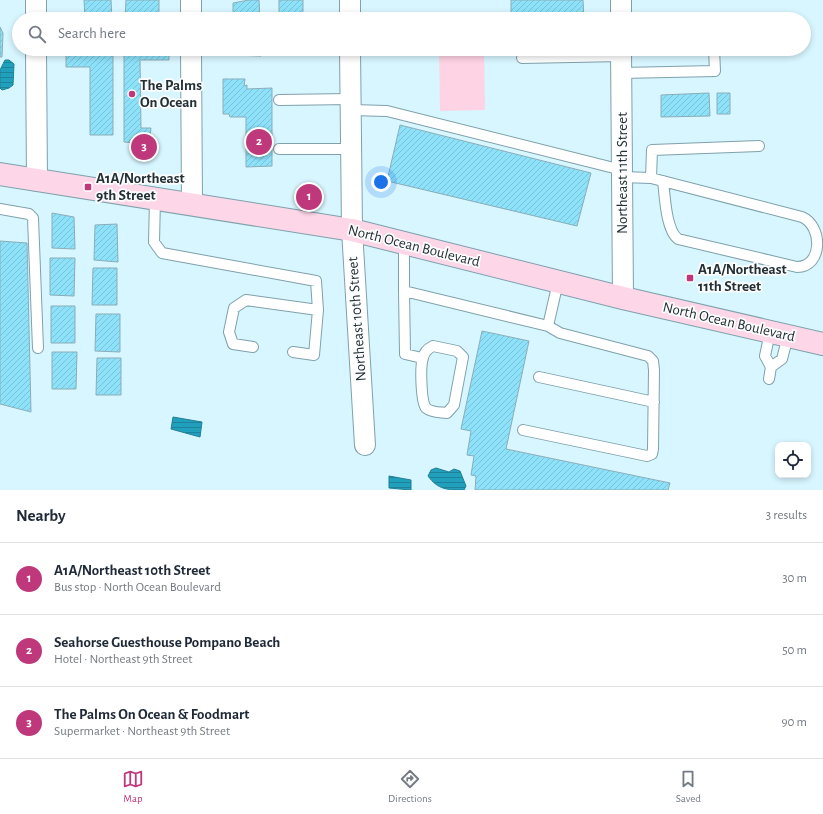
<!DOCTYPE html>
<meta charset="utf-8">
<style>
body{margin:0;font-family:"Alegreya Sans",sans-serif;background:#f2f2f3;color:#1f2937}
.controls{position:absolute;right:12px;bottom:12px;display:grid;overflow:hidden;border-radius:8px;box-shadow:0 2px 6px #0003}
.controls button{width:36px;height:36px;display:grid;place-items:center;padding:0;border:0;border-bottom:1px solid #e0e1e3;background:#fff;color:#1f2937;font:20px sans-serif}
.you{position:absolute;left:381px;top:182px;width:14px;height:14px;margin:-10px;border:3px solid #fff;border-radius:50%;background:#1a73e8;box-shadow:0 0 0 6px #1a73e833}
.badge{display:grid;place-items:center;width:26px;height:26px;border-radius:50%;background:#be387b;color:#fff;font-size:13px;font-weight:700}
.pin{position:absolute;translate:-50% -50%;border:2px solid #fff;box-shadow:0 1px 4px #0006}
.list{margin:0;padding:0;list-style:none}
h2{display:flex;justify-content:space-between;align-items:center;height:52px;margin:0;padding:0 16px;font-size:17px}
h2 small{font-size:13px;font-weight:400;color:#747a83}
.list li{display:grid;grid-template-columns:26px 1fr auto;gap:12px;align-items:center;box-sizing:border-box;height:72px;padding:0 16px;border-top:1px solid #e0e1e3}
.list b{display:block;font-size:15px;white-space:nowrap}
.list p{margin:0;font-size:13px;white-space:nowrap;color:#747a83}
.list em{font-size:13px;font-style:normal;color:#747a83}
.icon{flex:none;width:22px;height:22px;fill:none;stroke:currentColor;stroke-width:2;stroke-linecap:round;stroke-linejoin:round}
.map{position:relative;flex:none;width:823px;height:490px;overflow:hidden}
.search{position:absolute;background:#fff;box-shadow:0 2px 6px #0003;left:12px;right:12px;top:12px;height:44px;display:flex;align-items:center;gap:10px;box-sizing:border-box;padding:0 14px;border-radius:22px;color:#747a83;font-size:15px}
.sheet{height:268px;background:#fff}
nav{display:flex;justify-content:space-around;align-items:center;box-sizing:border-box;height:56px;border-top:1px solid #e0e1e3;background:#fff;font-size:11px;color:#747a83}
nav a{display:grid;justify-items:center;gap:2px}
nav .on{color:#be387b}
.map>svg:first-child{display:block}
.garden{fill:#fed3e3}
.water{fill:url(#water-rules);stroke:#227f94}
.building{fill:url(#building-hatch);stroke:#8aadb8}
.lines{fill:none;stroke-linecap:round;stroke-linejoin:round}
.service-casing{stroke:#7ea1ac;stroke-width:12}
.minor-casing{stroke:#7ea1ac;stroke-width:22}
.secondary-casing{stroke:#7ea1ac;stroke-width:24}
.service{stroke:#fff;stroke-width:10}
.minor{stroke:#fff;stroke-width:20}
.secondary{stroke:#fdd6e8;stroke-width:22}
.poi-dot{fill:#be387b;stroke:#fdfdfd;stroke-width:1.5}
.labels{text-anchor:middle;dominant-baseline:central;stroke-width:3.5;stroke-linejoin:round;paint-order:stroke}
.poi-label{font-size:15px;font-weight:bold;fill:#233136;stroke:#fdfdfd;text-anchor:start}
.street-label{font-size:15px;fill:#233136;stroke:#fdfdfd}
</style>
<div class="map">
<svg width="823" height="490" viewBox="0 0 823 490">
<defs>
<pattern id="water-rules" width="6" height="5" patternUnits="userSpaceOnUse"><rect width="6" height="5" fill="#21a0bd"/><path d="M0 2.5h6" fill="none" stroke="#1c839a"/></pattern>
<pattern id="building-hatch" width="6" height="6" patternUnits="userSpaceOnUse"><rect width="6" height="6" fill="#8de2fa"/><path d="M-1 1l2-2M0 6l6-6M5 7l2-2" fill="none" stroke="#79c2d7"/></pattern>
</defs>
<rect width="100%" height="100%" fill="#d8f6ff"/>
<path class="garden" d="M439,49H484L485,110L440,111Z"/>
<path class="water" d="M5,60H9L14,64L13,85L9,88L2,90L0,88V70Z
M173,417L202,422L200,437L171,429Z
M436,468L449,472L454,469L460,471L466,486L464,490C448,490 438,490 428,476L431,470Z
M389,476L411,480V490L389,488Z"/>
<path class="building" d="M84,0H111L112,19H85Z
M126,0H159V19H125Z
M249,0H259L260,19H233V3Z
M279,0H303V19H279Z
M511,0H583L584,19H511Z
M0,27L3,33L2,57H0Z
M66,49H113V135H90V67H66Z
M124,49H169V60H140L141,128H151L149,144L124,142Z
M234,49H261V56L235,55Z
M223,79H245L244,86L247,85V89L272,88V166L246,167V117H230L229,114H223Z
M709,93L710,116L661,117V95Z
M717,93H730V114H717Z
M400,125L591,173L577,226L387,181Z
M52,213L74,217L75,249L52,248Z
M117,224L118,262L94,260L95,225Z
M0,241L27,243L31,412L0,404Z
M50,258H75L74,296L50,295Z
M93,268H117V305H92Z
M51,306H75V343H51Z
M96,314H120V352L95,351Z
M482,331L529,341L506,449L670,483L668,490H475L476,476L471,475L474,456L467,455L471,431L461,429Z
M52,352H77L76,389H52Z
M97,358H121V395H96Z"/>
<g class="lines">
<defs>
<path id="service" d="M522,58L621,56
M621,73L715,71L714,49
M279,100L351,99
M351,110L387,111L622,170
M279,149H351
M622,177L651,178L802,217C823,226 823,267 797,267L678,239C666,230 665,197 663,181
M651,178L652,150L759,146
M155,199L154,242L162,253L316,281L318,310L314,355L293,352
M0,209L29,214L33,218L38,348
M404,243V291
M548,326L558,282
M433,346L457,351L463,357L454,405L447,413C440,412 432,413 426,408C421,402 420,366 423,358C424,352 427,349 433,346Z
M253,347L233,344L229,332L234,308L246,300L318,310
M422,358L405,354L404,291L548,326L560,333L648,356L653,361L654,370L653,449L652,454L647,456L523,430
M771,367L782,359L788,336
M539,377L654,402
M769,379L771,367L765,356L770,332"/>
<path id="minor" d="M36,0V19
M191,0V19
M350,0V19
M621,0V19
M36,49L37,181
M191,49L192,205
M350,49L352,230L365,445
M621,49L623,298"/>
<path id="secondary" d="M0,174L352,230L623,298L823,344"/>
</defs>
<use href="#service" class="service-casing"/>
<use href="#minor" class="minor-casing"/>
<use href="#secondary" class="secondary-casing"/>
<use href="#service" class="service"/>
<use href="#minor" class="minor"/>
<use href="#secondary" class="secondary"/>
</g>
<g class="poi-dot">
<circle cx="132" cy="94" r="4"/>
<rect x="84" y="183" width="8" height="8" rx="2"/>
<rect x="686" y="274" width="8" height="8" rx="2"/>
</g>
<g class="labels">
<g class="poi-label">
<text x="140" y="85">The Palms<tspan x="140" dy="17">On Ocean</tspan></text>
<text x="96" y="178">A1A/Northeast<tspan x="96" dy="17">9th Street</tspan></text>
<text x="698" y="269">A1A/Northeast<tspan x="698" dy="17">11th Street</tspan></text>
</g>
<g class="street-label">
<text transform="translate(622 173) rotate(-90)">Northeast 11th Street</text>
<text transform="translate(414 246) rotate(14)">North Ocean Boulevard</text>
<text transform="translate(357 319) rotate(-94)">Northeast 10th Street</text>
<text transform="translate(729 322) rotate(13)">North Ocean Boulevard</text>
</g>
</g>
</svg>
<div class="controls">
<button><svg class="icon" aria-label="locate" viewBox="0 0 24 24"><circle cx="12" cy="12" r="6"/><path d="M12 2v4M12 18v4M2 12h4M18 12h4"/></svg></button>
</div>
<div class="you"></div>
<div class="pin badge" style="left:309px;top:197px">1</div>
<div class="pin badge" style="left:259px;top:142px">2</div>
<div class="pin badge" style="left:144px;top:147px">3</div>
<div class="search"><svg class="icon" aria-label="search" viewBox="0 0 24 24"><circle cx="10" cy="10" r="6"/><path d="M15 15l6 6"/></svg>Search here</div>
</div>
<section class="sheet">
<h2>Nearby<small>3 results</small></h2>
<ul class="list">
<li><span class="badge">1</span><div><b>A1A/Northeast 10th Street</b><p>Bus stop · North Ocean Boulevard</p></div><em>30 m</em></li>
<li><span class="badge">2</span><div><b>Seahorse Guesthouse Pompano Beach</b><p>Hotel · Northeast 9th Street</p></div><em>50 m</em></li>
<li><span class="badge">3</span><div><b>The Palms On Ocean &amp; Foodmart</b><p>Supermarket · Northeast 9th Street</p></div><em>90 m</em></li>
</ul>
</section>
<nav>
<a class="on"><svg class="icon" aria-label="map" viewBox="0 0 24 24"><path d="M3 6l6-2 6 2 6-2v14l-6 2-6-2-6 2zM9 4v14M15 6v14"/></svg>Map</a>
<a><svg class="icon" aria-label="directions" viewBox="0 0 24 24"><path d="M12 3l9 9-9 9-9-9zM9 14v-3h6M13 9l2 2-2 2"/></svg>Directions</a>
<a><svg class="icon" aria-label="saved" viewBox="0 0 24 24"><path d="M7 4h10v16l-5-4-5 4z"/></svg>Saved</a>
</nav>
